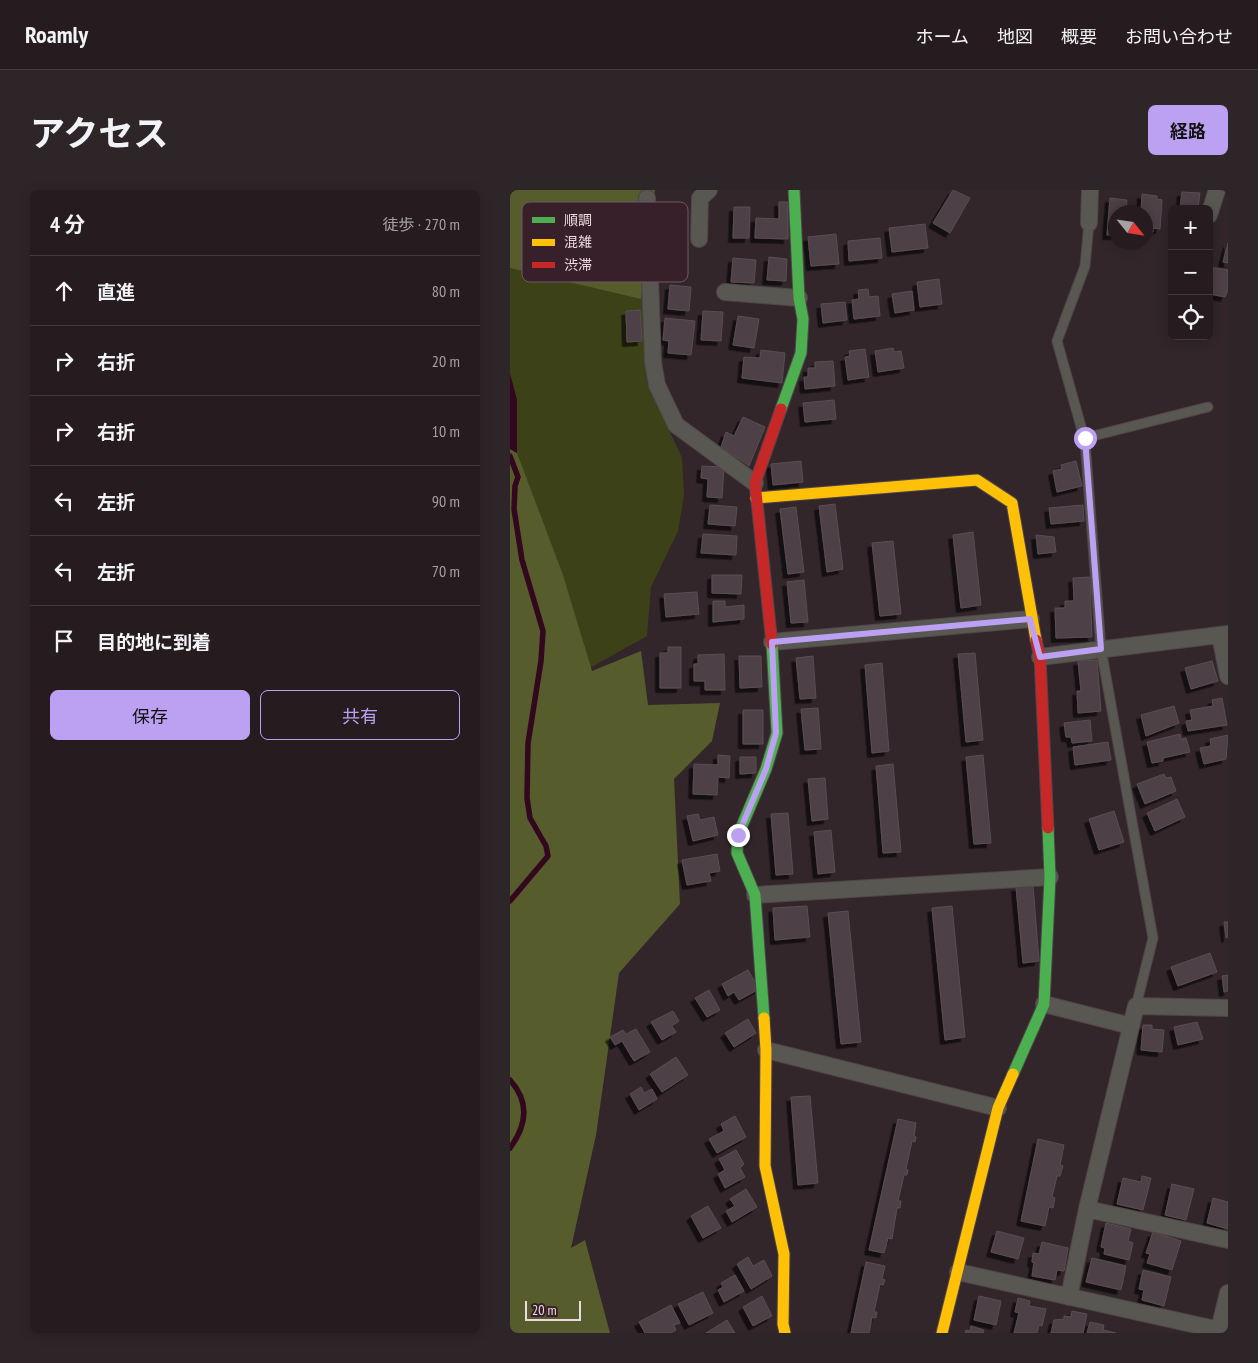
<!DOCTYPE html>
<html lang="ja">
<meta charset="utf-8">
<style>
body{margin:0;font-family:"PT Sans Narrow","Noto Sans JP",sans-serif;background:#2e2529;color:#f1f3f6}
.controls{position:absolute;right:15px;top:15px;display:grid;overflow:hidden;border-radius:8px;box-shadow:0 2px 12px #0003}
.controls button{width:45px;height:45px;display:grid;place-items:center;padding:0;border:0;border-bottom:1px solid #423a3e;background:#261c20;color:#f1f3f6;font:25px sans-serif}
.compass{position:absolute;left:598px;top:15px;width:45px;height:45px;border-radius:50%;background:#261c20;box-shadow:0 2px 12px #0003;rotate:120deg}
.scale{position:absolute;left:15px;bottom:12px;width:56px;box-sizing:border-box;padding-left:5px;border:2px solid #ebdae0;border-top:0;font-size:14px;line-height:18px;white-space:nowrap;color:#ebdae0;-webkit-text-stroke:4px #38202a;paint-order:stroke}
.stop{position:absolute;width:15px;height:15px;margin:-11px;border:4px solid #bca0f2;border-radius:50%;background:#fff}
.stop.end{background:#bca0f2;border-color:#fff;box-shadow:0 1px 5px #0008}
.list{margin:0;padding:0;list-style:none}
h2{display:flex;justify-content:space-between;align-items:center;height:65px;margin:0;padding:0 20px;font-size:21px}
h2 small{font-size:16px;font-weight:400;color:#a4a1a5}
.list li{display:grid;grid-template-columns:32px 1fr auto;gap:15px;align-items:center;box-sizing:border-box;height:70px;padding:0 20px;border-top:1px solid #423a3e}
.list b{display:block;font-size:19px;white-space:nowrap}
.list em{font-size:16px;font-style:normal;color:#a4a1a5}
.actions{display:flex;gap:10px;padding:15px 20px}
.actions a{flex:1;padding:11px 0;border:1px solid #bca0f2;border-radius:8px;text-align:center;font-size:18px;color:#bca0f2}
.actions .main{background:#bca0f2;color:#111}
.icon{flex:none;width:28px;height:28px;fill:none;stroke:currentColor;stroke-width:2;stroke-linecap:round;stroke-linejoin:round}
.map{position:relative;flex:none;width:718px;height:1143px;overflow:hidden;border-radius:8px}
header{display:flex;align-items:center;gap:30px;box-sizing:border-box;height:70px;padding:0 25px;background:#261c20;border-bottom:1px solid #423a3e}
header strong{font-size:24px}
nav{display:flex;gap:28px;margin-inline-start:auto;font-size:18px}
.intro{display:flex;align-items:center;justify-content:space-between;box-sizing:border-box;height:120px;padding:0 30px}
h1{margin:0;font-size:35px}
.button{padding:12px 22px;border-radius:8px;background:#bca0f2;color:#111;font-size:18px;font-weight:700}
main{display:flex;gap:30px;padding:0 30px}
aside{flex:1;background:#261c20;border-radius:8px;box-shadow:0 2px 12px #0003}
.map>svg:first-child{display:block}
.green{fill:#3d4118}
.forest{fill:#575c2c}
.water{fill:#33071e}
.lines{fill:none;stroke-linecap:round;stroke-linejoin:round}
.stream{stroke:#33071e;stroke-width:5.5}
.building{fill:#4e4046;stroke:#5a4d52;filter:url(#shadow)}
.lane-casing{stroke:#4f4448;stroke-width:11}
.street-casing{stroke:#4f4448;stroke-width:18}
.fast-casing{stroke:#4f4448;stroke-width:13}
.slow-casing{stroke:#4f4448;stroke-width:13}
.jam-casing{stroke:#4f4448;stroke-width:13}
.lane{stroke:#585751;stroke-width:9}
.street{stroke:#585751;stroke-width:16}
.fast{stroke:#4caf50;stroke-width:11}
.slow{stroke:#ffc107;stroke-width:11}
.jam{stroke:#c62828;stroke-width:11}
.route{stroke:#bca0f2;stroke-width:6}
.key{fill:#38202a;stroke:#6e5861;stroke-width:1}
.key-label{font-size:14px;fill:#ebdae0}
</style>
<header>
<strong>Roamly</strong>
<nav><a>ホーム</a><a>地図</a><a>概要</a><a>お問い合わせ</a></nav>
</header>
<div class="intro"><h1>アクセス</h1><a class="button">経路</a></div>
<main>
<aside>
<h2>4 分<small>徒歩 · 270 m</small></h2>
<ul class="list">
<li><svg class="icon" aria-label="ahead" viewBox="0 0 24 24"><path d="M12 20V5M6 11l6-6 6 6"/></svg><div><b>直進</b></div><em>80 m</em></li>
<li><svg class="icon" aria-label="right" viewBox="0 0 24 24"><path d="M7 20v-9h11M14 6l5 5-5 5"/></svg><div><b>右折</b></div><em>20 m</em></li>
<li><svg class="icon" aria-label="right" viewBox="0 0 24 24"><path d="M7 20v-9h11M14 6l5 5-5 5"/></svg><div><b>右折</b></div><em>10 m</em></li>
<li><svg class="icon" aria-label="left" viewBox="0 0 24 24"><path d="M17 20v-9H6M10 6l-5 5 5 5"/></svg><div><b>左折</b></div><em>90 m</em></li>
<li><svg class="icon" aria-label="left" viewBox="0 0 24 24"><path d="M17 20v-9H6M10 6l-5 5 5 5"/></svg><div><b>左折</b></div><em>70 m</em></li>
<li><svg class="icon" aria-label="arrive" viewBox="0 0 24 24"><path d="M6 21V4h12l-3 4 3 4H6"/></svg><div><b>目的地に到着</b></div></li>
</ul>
<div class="actions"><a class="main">保存</a><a>共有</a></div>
</aside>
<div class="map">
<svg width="718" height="1143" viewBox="0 0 718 1143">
<defs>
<filter id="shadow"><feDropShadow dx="-4.5" dy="4.5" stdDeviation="0" flood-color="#0009"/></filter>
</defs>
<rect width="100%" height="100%" fill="#32262b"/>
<path class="green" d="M0,78L132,104L137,192L172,268L174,305L168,341L141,397L137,446L78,479L55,397L7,263V210L0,184Z"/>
<path class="forest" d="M0,0H145L131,109L0,78Z
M0,259L7,263L53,385L82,481L131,461L138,515L210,513L202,551L164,589L170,714L109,783L86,945L61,1058L75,1050L100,1143H0Z"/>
<path class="water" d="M0,184L7,210V263L0,259Z"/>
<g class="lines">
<path class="stream" d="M0,266L8,287L5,296L4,319L12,370L33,441L31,471L18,553L17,608L20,628L36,656L38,666L0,711
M0,890C20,912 17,935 0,958"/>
</g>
<path class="building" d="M443,0L460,8L440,43L423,33Z
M672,2L690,3L688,19H667L670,18Z
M632,4L647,6V9L652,10L650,39L643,38V42L636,41V22H631Z
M600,8L617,10L616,22H606V45H597Z
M269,12H278V49L245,48L246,28L269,29Z
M224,17H240L239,48H223Z
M415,34L418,58L382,62L379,38Z
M326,44L329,74L301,76L298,47Z
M370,48L372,68L339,71L338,51Z
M718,53V73L713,72Z
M259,67L277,69L276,91L257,90Z
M223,68L246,70L244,93L221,92Z
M700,77L718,80V99L715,107L699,104Z
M429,89L432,114L410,117L407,92Z
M160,95L181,97L179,121L158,119Z
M358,99L359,107L368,106L370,126L344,129L342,110L349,109L348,100Z
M402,101L404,120L385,123L382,104Z
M335,112L337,130L313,133L311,114Z
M130,120L132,151L117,152L116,121Z
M193,121L213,122L211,151L191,150Z
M228,126L249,129L244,158L223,155Z
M155,128L185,131L181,165L158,163L159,151L153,150Z
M383,158L384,162L391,161L394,178L368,182L365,161Z
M355,159L359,187L338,190L335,167L340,166L339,161Z
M251,160L275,163L272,193L232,188L234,167L250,168Z
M323,171L325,196L295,199L294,187H298V178H305V172Z
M324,210L326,229L295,232L293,213Z
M233,227L255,237L239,276L211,257L216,242L224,246Z
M291,271L293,292L263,295L261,274Z
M566,271L572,296L547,302L543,281L552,279L551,275Z
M192,276L214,277L212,308L197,307L198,289L191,288Z
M325,314L333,379L317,382L309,316Z
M200,315L227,317L225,336L198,334Z
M573,315L574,331L541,334L539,318Z
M286,317L294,382L278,384L270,319Z
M463,342L471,415L451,418L443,345Z
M193,344L227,346L226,365L191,363Z
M526,345L544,347L546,362L528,364Z
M383,351L391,424L370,426L362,353Z
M202,385H232L231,404L202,403Z
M580,387L582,447L546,448L545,418H555V411H564L563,388Z
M294,390L298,432L281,433L277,392Z
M187,402L189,424L156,427L154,404Z
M203,411H215V417L234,415V429L203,432Z
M158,457H171V498H150V463H158Z
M465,463L473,550L456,552L448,464Z
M214,464L215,500H195V491H184V474H188V465Z
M229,466H251L252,497L230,498Z
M303,466L306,508L290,509L286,468Z
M587,470L591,521L568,523L567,501H571L568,471Z
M702,471L708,491L681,499L675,478Z
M372,473L379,561L362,563L355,475Z
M712,508L717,535L678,541L676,531L682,530L680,520L703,516L702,510Z
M664,516L669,533L636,546L631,525Z
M308,518L311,559L295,560L291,519Z
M233,520H253V554H233Z
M580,530L582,551L562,553L561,547H556L554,533Z
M670,544L671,549L676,548L680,562L653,568V571L642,573L637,552Z
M718,545L716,569L694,574L690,558L701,556L700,549Z
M598,552L601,570L565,575L563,557Z
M208,565L220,566L219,588L208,587L207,605L183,604L184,574L208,575Z
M473,565L481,653L464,654L456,567Z
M230,567H246V583L230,584Z
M383,574L391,662L373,663L366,576Z
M654,584L656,588L661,587L666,601L635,614L627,594Z
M315,588L318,629L302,631L298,589Z
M667,609L675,627L645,641L637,623Z
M604,621L614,652L589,660L579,629Z
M278,623L283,684L266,685L261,624Z
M188,624L190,630L204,627L208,645L183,651L177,626Z
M321,640L325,682L308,684L304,642Z
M207,664L210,681L199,683L201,691L177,695L172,670Z
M523,695L529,771L513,773L506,697Z
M297,716L300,747L265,750L263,718Z
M442,716L455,847L435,850L422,718Z
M338,721L351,852L331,854L318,723Z
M714,732H718V747L716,748Z
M700,763L707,782L668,796L661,777Z
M238,780L249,799L229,810L224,802L218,806L212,794Z
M718,785V801L714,802L712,786Z
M199,800L210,820L197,827L185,808Z
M163,821L169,831L162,836L166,842L152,850L141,832Z
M238,829L246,843L224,857L215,843Z
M687,832L693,849L668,855L664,837Z
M633,835H642V839L654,840L652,862L631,860Z
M126,839L140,862L124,871L112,851L105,855L100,847L113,840L116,844Z
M166,867L178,885L152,902L140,884Z
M131,897L134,903L142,899L147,909L129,920L120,904Z
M300,906L308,993L288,995L281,907Z
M225,926L236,947L207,963L199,949L214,941L211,934Z
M388,929L406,933L404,946L406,947L405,952L402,951L396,979L398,980L397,985H394L388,1011H391L390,1018H387L382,1049L378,1048L374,1063L359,1060Z
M528,949L554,955L550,975L553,976L550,986H547L542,1007L545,1008L543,1018L539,1017L535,1036L511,1031Z
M226,960L234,974L230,978L235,987L215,998L208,984L215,980L209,969Z
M632,986L641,988L633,1020L607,1014L613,988L631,992Z
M662,994L684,999L676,1030L655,1025Z
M236,999L247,1017L222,1032L216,1021L225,1016L220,1009Z
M703,1008L718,1012V1039L697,1033Z
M198,1016L211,1038L193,1048L181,1026Z
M596,1033L621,1039L618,1051L623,1053L619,1070L594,1064L595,1058L591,1057Z
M487,1041L514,1048L508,1069L481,1062Z
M643,1042L671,1051L662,1080L637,1073L640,1064L636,1063Z
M532,1052L558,1058L554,1081L547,1080L545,1090L522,1086L524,1073L522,1072L523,1063L529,1064Z
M238,1067L243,1076L254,1070L262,1086L241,1099L227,1074Z
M582,1068L616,1076L611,1100L576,1092Z
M356,1072L375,1076L372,1089L375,1090L373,1095L370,1094L364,1122H367L366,1128L362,1127L359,1143H341Z
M633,1080L661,1087L654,1116L632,1110L634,1100L629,1099Z
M225,1085L234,1101L214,1112L208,1100L213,1097L211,1093Z
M193,1102L203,1123L179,1135L168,1114Z
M252,1106L262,1126L243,1136L233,1117Z
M469,1106L491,1111L486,1135L464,1130Z
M508,1108L520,1111L519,1116L536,1119L532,1136L529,1135L527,1143H504L509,1123L505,1122Z
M161,1115L170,1133L164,1135L166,1140L161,1143H135L129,1132Z
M562,1121L577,1124L573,1143H541L544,1130L554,1129V1126L561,1127Z
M217,1130L225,1143H196Z
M580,1132L594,1135L593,1140L606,1143H577Z
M461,1136L474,1140L473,1143H455L456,1140L460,1141Z"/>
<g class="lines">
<defs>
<path id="lane" d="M579,33L575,76L547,151L575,251L591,459L643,748L626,816
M575,248L698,217"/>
<path id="street" d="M137,8L143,172L147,195L166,235L245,293
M699,25L707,0
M579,33L580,0
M189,49L190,8L199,0
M215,102L289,108
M710,445L718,486
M262,452L521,429
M530,467L718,444
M245,705L540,687
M534,814L621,836
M256,860L488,918
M577,1019L718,1050
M448,1082L718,1142
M559,1107L577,1019L626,816L718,818
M709,1140L718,1103"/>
<path id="fast" d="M271,219L291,163L293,129L289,108L284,0
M254,828L245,705L227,663L228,645L256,579L267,543L262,454
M503,884L534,814L540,687L538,638"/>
<path id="slow" d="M246,308L467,290L502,313L526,450
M254,828L256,860L255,976L274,1064L273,1134L275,1143
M432,1143L488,918L503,884"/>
<path id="jam" d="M526,450L530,467L538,638
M262,454L245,293L271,219"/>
</defs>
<use href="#lane" class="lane-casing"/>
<use href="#street" class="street-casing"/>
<use href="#fast" class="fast-casing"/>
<use href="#slow" class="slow-casing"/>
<use href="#jam" class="jam-casing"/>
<use href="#lane" class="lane"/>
<use href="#street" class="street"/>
<use href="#fast" class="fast"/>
<use href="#slow" class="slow"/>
<use href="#jam" class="jam"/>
</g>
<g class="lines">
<path class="route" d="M228,645L256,579L266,543L262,452L520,429L530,467L591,459L575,248"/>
</g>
<rect x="12" y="12" width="166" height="80" rx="8" class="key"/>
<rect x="22" y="27" width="23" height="6" fill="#4caf50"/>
<rect x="22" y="49" width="23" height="7" fill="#ffc107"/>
<rect x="22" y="72" width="23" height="6" fill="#c62828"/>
<g class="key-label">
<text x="54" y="35">順調</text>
<text x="54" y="57">混雑</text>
<text x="54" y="80">渋滞</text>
</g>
</svg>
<div class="controls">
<button>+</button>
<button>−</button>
<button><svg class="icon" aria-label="locate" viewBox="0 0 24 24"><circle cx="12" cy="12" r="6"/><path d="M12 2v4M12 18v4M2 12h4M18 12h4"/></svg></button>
</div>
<svg class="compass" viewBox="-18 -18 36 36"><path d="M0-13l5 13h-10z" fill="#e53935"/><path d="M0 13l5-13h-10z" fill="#a4a1a5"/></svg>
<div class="scale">20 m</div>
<div class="stop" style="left:575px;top:248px"></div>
<div class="stop end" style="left:228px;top:645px"></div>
</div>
</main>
